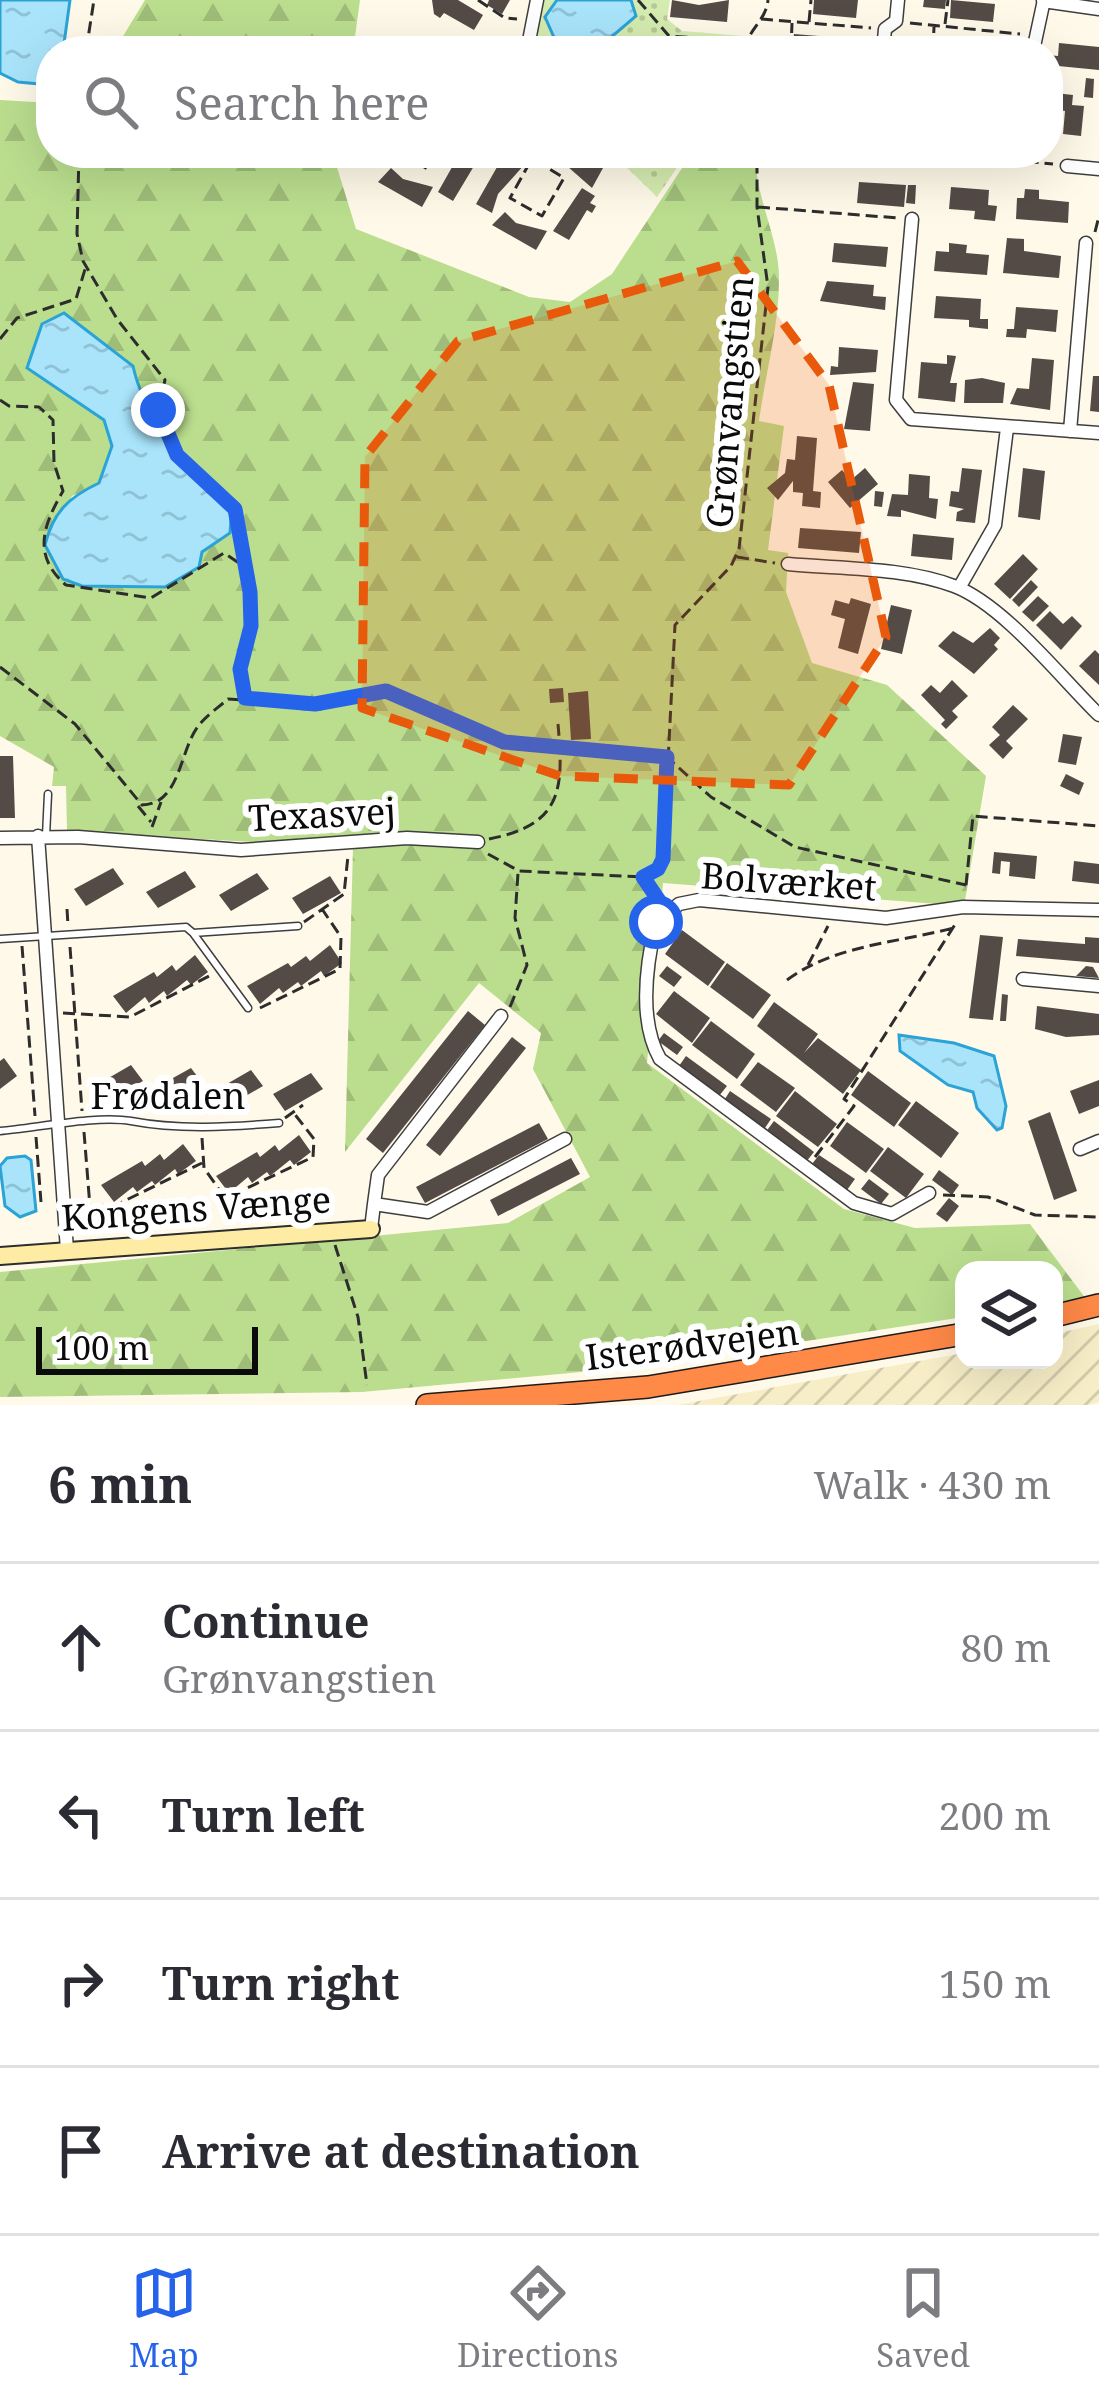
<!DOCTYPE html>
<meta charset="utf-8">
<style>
body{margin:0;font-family:"Noto Serif",serif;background:#f2f2f3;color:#2b2b33}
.controls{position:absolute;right:36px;bottom:36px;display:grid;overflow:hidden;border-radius:24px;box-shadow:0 12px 48px #0002}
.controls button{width:108px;height:108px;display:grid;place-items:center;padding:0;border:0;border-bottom:3px solid #e1e1e2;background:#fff;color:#2b2b33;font:60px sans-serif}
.scale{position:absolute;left:36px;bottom:30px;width:222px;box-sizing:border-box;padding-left:12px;border:6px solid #0b0b0b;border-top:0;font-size:33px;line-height:42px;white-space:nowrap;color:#0b0b0b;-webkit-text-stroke:9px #fff;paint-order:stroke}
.stop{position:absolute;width:36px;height:36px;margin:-27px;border:9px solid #2563eb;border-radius:50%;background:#fff}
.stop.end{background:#2563eb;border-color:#fff;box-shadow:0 3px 12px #0008}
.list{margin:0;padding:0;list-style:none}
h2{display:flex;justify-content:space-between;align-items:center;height:156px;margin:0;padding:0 48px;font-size:51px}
h2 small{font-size:39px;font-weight:400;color:#7c7c81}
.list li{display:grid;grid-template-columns:78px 1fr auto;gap:36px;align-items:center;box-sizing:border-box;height:168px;padding:0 48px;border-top:3px solid #e1e1e2}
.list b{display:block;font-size:45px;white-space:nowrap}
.list p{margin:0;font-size:39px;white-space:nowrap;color:#7c7c81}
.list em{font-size:39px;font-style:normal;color:#7c7c81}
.icon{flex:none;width:66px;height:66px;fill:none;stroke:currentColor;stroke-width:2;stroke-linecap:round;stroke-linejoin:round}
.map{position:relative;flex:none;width:1099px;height:1405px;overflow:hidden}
.search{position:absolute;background:#fff;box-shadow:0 12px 48px #0002;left:36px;right:36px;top:36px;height:132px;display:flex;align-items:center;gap:30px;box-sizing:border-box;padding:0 42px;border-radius:48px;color:#7c7c81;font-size:45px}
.sheet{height:828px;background:#fff}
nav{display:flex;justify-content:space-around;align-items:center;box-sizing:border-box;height:168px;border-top:3px solid #e1e1e2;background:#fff;font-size:33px;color:#7c7c81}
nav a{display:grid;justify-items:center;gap:6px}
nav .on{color:#2563eb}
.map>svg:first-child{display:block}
.farmland{fill:url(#farmland-furrows)}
.forest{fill:url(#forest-firs);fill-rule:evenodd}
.park{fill:url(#park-dots)}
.water{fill:url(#water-ripples);stroke:#2ba3d7;stroke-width:3}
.building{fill:#544b47}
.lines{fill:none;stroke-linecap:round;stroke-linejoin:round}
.lane-casing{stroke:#3e3e3e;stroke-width:9}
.street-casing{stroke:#3e3e3e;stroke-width:15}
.secondary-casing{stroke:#2d2d2d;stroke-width:20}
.highway-casing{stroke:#1c1c1c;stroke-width:24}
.path{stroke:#2d2d2d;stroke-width:3;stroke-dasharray:12 6;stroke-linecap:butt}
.lane{stroke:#fff;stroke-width:6}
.street{stroke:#fff;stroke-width:12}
.secondary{stroke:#ffeca4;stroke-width:16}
.highway{stroke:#ff8947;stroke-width:21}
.route{stroke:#2563eb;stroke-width:15}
.marked{fill:#e8590c;fill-opacity:0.2;stroke:#e8590c;stroke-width:9;stroke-dasharray:24 15;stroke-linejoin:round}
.labels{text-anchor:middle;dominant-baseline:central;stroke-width:12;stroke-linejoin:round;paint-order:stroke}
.street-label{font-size:36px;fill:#0b0b0b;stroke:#fff}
</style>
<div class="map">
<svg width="1099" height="1405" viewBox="0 0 1099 1405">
<defs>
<pattern id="farmland-furrows" width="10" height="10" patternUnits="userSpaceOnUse" patternTransform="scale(3)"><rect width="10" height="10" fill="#f7eec7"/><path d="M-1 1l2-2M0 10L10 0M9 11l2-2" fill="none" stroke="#d2cbaa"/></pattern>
<pattern id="forest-firs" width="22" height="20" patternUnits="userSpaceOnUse" patternTransform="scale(3)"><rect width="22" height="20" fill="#bade8e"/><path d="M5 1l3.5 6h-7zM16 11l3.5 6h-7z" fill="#9fbd79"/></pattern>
<pattern id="park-dots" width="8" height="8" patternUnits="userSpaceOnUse" patternTransform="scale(3)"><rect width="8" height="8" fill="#d5ecb0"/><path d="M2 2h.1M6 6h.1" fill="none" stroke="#b6c996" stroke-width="1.8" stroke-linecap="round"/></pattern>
<pattern id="water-ripples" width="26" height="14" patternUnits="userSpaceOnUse" patternTransform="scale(3)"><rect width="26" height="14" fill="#a9e4fb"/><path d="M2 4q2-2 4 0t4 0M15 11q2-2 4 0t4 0" fill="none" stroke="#90c2d6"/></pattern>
</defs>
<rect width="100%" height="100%" fill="#fff9e9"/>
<path class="farmland" d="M1099,1324V1402L1088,1405H677L964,1353V1360H1054V1334Z"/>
<path class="forest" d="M145,0H360L353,51H114Z
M0,100L51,103V153H337L336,164L356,229L529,297L570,302L612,274L692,153H755C756,202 780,239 779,281C779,326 765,376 759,421L784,426L768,550L788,553L786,592L812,663L887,685L986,776L964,906L663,883L647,1063L844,1209L915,1228L1030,1224L1086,1299L1054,1304V1270H964V1317L635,1367L362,1392L0,1397V1272L508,1223L590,1177L533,1069L541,1033L479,983L345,1152L353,848L67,831L66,786H52L54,767L0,736ZM133,366C146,426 191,461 232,505L201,552L82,586L63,580L45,545L72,496L99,484L112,446L105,420L27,368Z"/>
<path class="park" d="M544,0H670L667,19L682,31L743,36L741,51H533Z
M612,153H687L657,197Z"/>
<path class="water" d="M0,0H70L63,51H51V85L18,82L0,73Z
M557,0H631L636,16L595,51H560L545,17Z
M64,313L133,366C146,426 191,462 232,505L230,533L202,552L199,567L165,587L82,586L63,579L45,545C53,512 69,497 99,483L112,446L104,420L27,368L42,324Z
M899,1035L954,1043L994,1056L1006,1106L1002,1128L997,1130L977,1108L973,1092L948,1085L900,1051Z
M25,1156L31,1160L36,1211L20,1217L5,1206L0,1166L7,1158Z"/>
<path class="building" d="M432,0H458L483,15L474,30L444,13L440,18L434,14Z
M489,0H510L502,14L487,5Z
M672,0L699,5L729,0L727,22L670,17Z
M814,0H858L856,18L813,14Z
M924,0H946L945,9L923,7Z
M951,0L995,4L993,22L950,18Z
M794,34L855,39L854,51H792Z
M936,38L1010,45L1009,51H935Z
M766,40L787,42V51H765Z
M1059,43L1099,47V70L1048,65V55L1058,56Z
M1086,78L1094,79L1093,98L1084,97Z
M1055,93L1073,95L1072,105L1084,106L1081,136L1063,134L1065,111L1053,109Z
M460,153L480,156L453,201L438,192Z
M505,153H527L525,164L498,194L492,213L476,204Z
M540,153H577L603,168L592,188L559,159Z
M391,168L403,179L433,187L422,207L378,182Z
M859,182L906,185L904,207L857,203Z
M908,185H916L915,204L906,203Z
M951,187L989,190L988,205L997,206L995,221L974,219L975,211L949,209Z
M582,188L595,196L590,203L596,206L592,213L587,210L569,240L553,231Z
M1025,189L1039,190V199L1069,202L1068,223L1016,219L1017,198H1024Z
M505,212L516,223L547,231L536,250L492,225Z
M1007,238L1024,239V251L1061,256L1059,278L1003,273Z
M834,243L888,247L886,267L832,262Z
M949,243L967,245L966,253L989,255L987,275L934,271L936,251L949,252Z
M827,281L874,285L873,296L886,297L885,310L820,301Z
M936,296L981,299L980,319H988V329L969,327V320L934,318Z
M1016,307L1058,310L1056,332L1027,329L1026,338L1006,337L1007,329H1014Z
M839,347L878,350L876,372L830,375L831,366L838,367Z
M947,355L956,356L950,383H957L955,402L918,398L921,362L947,364Z
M1032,358L1054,360L1050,410L1010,404L1017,388L1029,389Z
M1093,376H1099V412L1090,411Z
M982,378L1005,383L1003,403H964L965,380Z
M853,382L874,384L870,431L844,429Z
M797,436L817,438L813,491L821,492L820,508L802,506L803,493L793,492V481L778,500L767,488L785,473L787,459L795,460Z
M865,468L878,484L850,508L828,482L842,470L851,480Z
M962,468L982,470L975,523L956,521L957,512L964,509L949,506L951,491L959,492Z
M1023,468L1045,471L1040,520L1018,517Z
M909,474L930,476L929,498L938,499L936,519L901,510V517L887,516L892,494L908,495Z
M875,491L884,492L882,507L874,506Z
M800,528L861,532L859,553L798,548Z
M913,534L954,538L952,560L911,556Z
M1023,554L1038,569L1010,599L994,584Z
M1031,580L1038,587L1019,607L1012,600Z
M1038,596L1049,606L1033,622L1022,612Z
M851,598L871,604L858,654L838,648L845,619L831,615L835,600L849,604Z
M891,605L912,610L902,654L881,649Z
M1050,611L1063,624L1072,616L1082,626L1061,650L1036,625Z
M990,628L1000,638L994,645L998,649L974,674L938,646L953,631L973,643Z
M1095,650L1099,654V685L1079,666Z
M952,680L968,696L952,711L958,717L946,729L941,724L945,720L921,695L931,685L940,693Z
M563,688L564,702L550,703L549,689Z
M588,691L591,739L571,740L568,693Z
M1013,705L1028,719L1006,741L1013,748L1003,759L989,745L1000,735L992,727Z
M1063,734L1082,737L1076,765L1058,762Z
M0,756H13L15,818H0Z
M1066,774L1084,783L1079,795L1060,786Z
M994,852L1037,856L1035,879L1009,876L1010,862L1001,861L1000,874L992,873Z
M1074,861L1099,864V884L1072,881Z
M113,868L124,884L86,906L74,889Z
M185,871L196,887L158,908L146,892Z
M257,873L269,889L231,911L219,895Z
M330,876L341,893L303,914L292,898Z
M682,930L725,962L708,986L665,954Z
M980,935L1003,937L993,1020L969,1018Z
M1085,937L1099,938V963L1016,956L1018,939L1085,944Z
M330,945L342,963L324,976L321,971L301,986L298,982L283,993L279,988L260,1004L247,986L288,963L291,967L306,956L310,961Z
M195,955L208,972L191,985L187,980L167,996L164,991L149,1003L145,997L126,1013L113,996L154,972L157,977L172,965L176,971Z
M727,963L771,995L753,1019L710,987Z
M667,966L682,977L674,987L659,976Z
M1086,966L1093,967L1099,978L1076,976Z
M674,991L710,1018L692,1043L656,1014Z
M1002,994L1008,995L1006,1021H1000Z
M774,1002L818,1034L804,1053L818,1038L861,1070L843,1094L757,1026Z
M1037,1006L1099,1014V1035L1066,1037L1035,1029Z
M468,1011L485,1025L383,1153L366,1139Z
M711,1021L755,1054L737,1079L692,1045Z
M664,1033L683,1047L677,1055L658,1041Z
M512,1037L526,1048L440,1156L426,1145Z
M686,1056L727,1086L719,1096L679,1066Z
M4,1058L17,1076L0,1089V1061Z
M758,1062L795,1088L776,1112L740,1085Z
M131,1065L143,1081L105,1103L93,1087Z
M191,1068L203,1084L164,1105L153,1089Z
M251,1070L263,1086L225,1108L213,1092Z
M868,1071L911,1103L894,1127L851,1095Z
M311,1073L323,1089L285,1111L273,1094Z
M1099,1080V1106L1079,1114L1070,1091Z
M730,1091L771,1119L763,1131L723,1102Z
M795,1091L837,1124L818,1147L776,1116Z
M916,1101L959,1133L941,1158L898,1125Z
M1050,1112L1077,1191L1054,1200L1028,1121Z
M774,1121L814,1152L806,1162L765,1133Z
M847,1122L884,1149L866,1173L830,1146Z
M539,1123L548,1139L425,1203L416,1187Z
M299,1135L311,1152L294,1165L290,1160L270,1176L267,1172L252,1183L248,1177L229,1193L216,1176L257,1152L260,1157L275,1145L279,1151Z
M183,1144L196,1161L178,1174L175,1169L155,1185L152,1181L137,1192L133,1187L114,1202L101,1185L142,1161L145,1166L160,1154L164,1160Z
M888,1147L924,1174L906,1198L870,1171Z
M819,1155L855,1179L847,1190L812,1164Z
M571,1158L580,1174L498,1216L490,1200Z
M939,1170L959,1185L952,1195L932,1180Z
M869,1179L889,1194L881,1204L861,1189Z
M949,1198L959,1206L947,1222L936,1214Z"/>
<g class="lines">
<defs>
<path id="lane" d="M46,836L48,794
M193,933L248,1008
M0,939L186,927L193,933L298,926
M0,1131C36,1128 97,1115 131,1121C178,1130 229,1127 279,1123"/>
<path id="street" d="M1043,1L1099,9
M527,51L537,0
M883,51L885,29L896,21L898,0
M1033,51L1044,0
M1067,166L1099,169
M912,219L896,400L911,419L1099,433
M1070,431L1086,243
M788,564C842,569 903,567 954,586C1004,605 1060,677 1099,715
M959,588L995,525L1007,428
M38,836L67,1250
M0,838L78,837L241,850L407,838L478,842
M1023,979L1099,986
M1080,1149L1099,1141
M929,1193L892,1214L854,1203L660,1059C638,1020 646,965 656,923L679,904L699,900L886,918L963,907L1099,910
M374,1204L378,1175L501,1016
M371,1229L374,1204L428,1212L565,1139"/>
<path id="secondary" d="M0,1256L371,1229"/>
<path id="highway" d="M1054,1316L1099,1305
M427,1405L648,1387L964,1334"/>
</defs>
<use href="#lane" class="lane-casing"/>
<use href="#street" class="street-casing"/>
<use href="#secondary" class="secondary-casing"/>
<use href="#highway" class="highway-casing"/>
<path class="path" d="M478,0L505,18L517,19
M638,0L669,36L746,41
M761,19L871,28
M809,22L811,0
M910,23L1020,34
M945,24L948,0
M86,51L94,0
M744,51C748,29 766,21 768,0
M791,51L792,23
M933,51L934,27
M79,153L77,234L83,261L117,319L165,380L158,410L172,446L237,514L250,592L251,626L240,669L245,698
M401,153L429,170L440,153
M937,153L1053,164
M535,160L564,178L542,216L510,198L535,153
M758,207L898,218
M1095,232L1099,216
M0,339L17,318L76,299L86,266
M0,400L9,406L39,407L53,420L54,463L63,491C44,524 31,555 66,585L151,598L224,553L242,565
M737,557L775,563
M0,667L75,724L142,805C181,804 179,750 199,725C207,715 219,707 228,699L315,704L385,691L504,742L667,757L711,797L795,847L966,885
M138,806L151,822
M152,827L161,802
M489,839C562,825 564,790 558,724
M488,854L519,871L643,877L658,869L663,859L675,625L731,566L739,549L768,287L757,207V153
M644,879L659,901
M966,885L973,816L1099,826
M67,909L68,925
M304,922L344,894L348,856
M22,946L35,1116
M70,947L82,1111
M808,965L828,926
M787,980C834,945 897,943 953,928
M510,1007L527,965L515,918L518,873
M260,1008L340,969L341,937L322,909
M63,1013L130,1017L213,974
M285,1118L303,1105
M84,1132L90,1207
M36,1137L41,1202
M202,1138L204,1168L223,1195L230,1196L313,1157L314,1139L293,1112
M815,1157L854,1106L844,1099L956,923
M943,1195L988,1197L1035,1215L1099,1217
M75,1208L118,1204L202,1163
M335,1245L358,1317L367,1385"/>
<use href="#lane" class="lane"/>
<use href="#street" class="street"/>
<use href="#secondary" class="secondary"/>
<use href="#highway" class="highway"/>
</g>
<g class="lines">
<path class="route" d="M158,410L177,455L235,509L250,592L251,626L240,669L245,698L315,704L386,691L504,742L667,757L663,859L658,869L643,877L666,911L656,922"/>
</g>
<path class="marked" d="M737,261L829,385L886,637L789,785L560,776L362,708L365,457L458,341Z"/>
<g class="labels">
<g class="street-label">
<text transform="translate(729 402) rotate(-85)">Grønvangstien</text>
<text transform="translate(322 814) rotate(-3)">Texasvej</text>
<text transform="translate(789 881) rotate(4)">Bolværket</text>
<text x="168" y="1095">Frødalen</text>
<text transform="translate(196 1208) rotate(-4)">Kongens Vænge</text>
<text transform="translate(692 1344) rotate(-7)">Isterødvejen</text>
</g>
</g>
</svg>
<div class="controls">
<button><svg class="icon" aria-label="layers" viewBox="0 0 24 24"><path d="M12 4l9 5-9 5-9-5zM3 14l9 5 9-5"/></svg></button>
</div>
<div class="scale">100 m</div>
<div class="stop" style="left:656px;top:922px"></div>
<div class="stop end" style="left:158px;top:410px"></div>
<div class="search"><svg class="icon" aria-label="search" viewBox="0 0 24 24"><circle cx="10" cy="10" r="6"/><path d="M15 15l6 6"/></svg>Search here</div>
</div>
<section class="sheet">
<h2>6 min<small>Walk · 430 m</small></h2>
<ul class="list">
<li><svg class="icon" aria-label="ahead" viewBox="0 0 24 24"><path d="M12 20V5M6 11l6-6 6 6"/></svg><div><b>Continue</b><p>Grønvangstien</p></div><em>80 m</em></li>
<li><svg class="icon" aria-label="left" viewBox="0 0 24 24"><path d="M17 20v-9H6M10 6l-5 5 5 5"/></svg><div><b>Turn left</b></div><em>200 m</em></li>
<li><svg class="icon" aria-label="right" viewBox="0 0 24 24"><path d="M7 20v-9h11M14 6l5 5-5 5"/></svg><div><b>Turn right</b></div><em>150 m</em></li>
<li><svg class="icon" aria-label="arrive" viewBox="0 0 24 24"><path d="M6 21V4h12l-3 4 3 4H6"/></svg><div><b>Arrive at destination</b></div></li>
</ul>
</section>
<nav>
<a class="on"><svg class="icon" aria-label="map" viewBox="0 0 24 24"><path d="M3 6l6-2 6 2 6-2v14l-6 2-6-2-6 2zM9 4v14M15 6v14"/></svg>Map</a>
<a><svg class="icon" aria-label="directions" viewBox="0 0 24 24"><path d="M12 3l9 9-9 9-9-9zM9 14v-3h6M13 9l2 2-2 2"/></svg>Directions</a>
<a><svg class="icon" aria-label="saved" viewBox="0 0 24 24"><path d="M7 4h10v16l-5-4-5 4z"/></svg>Saved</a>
</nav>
